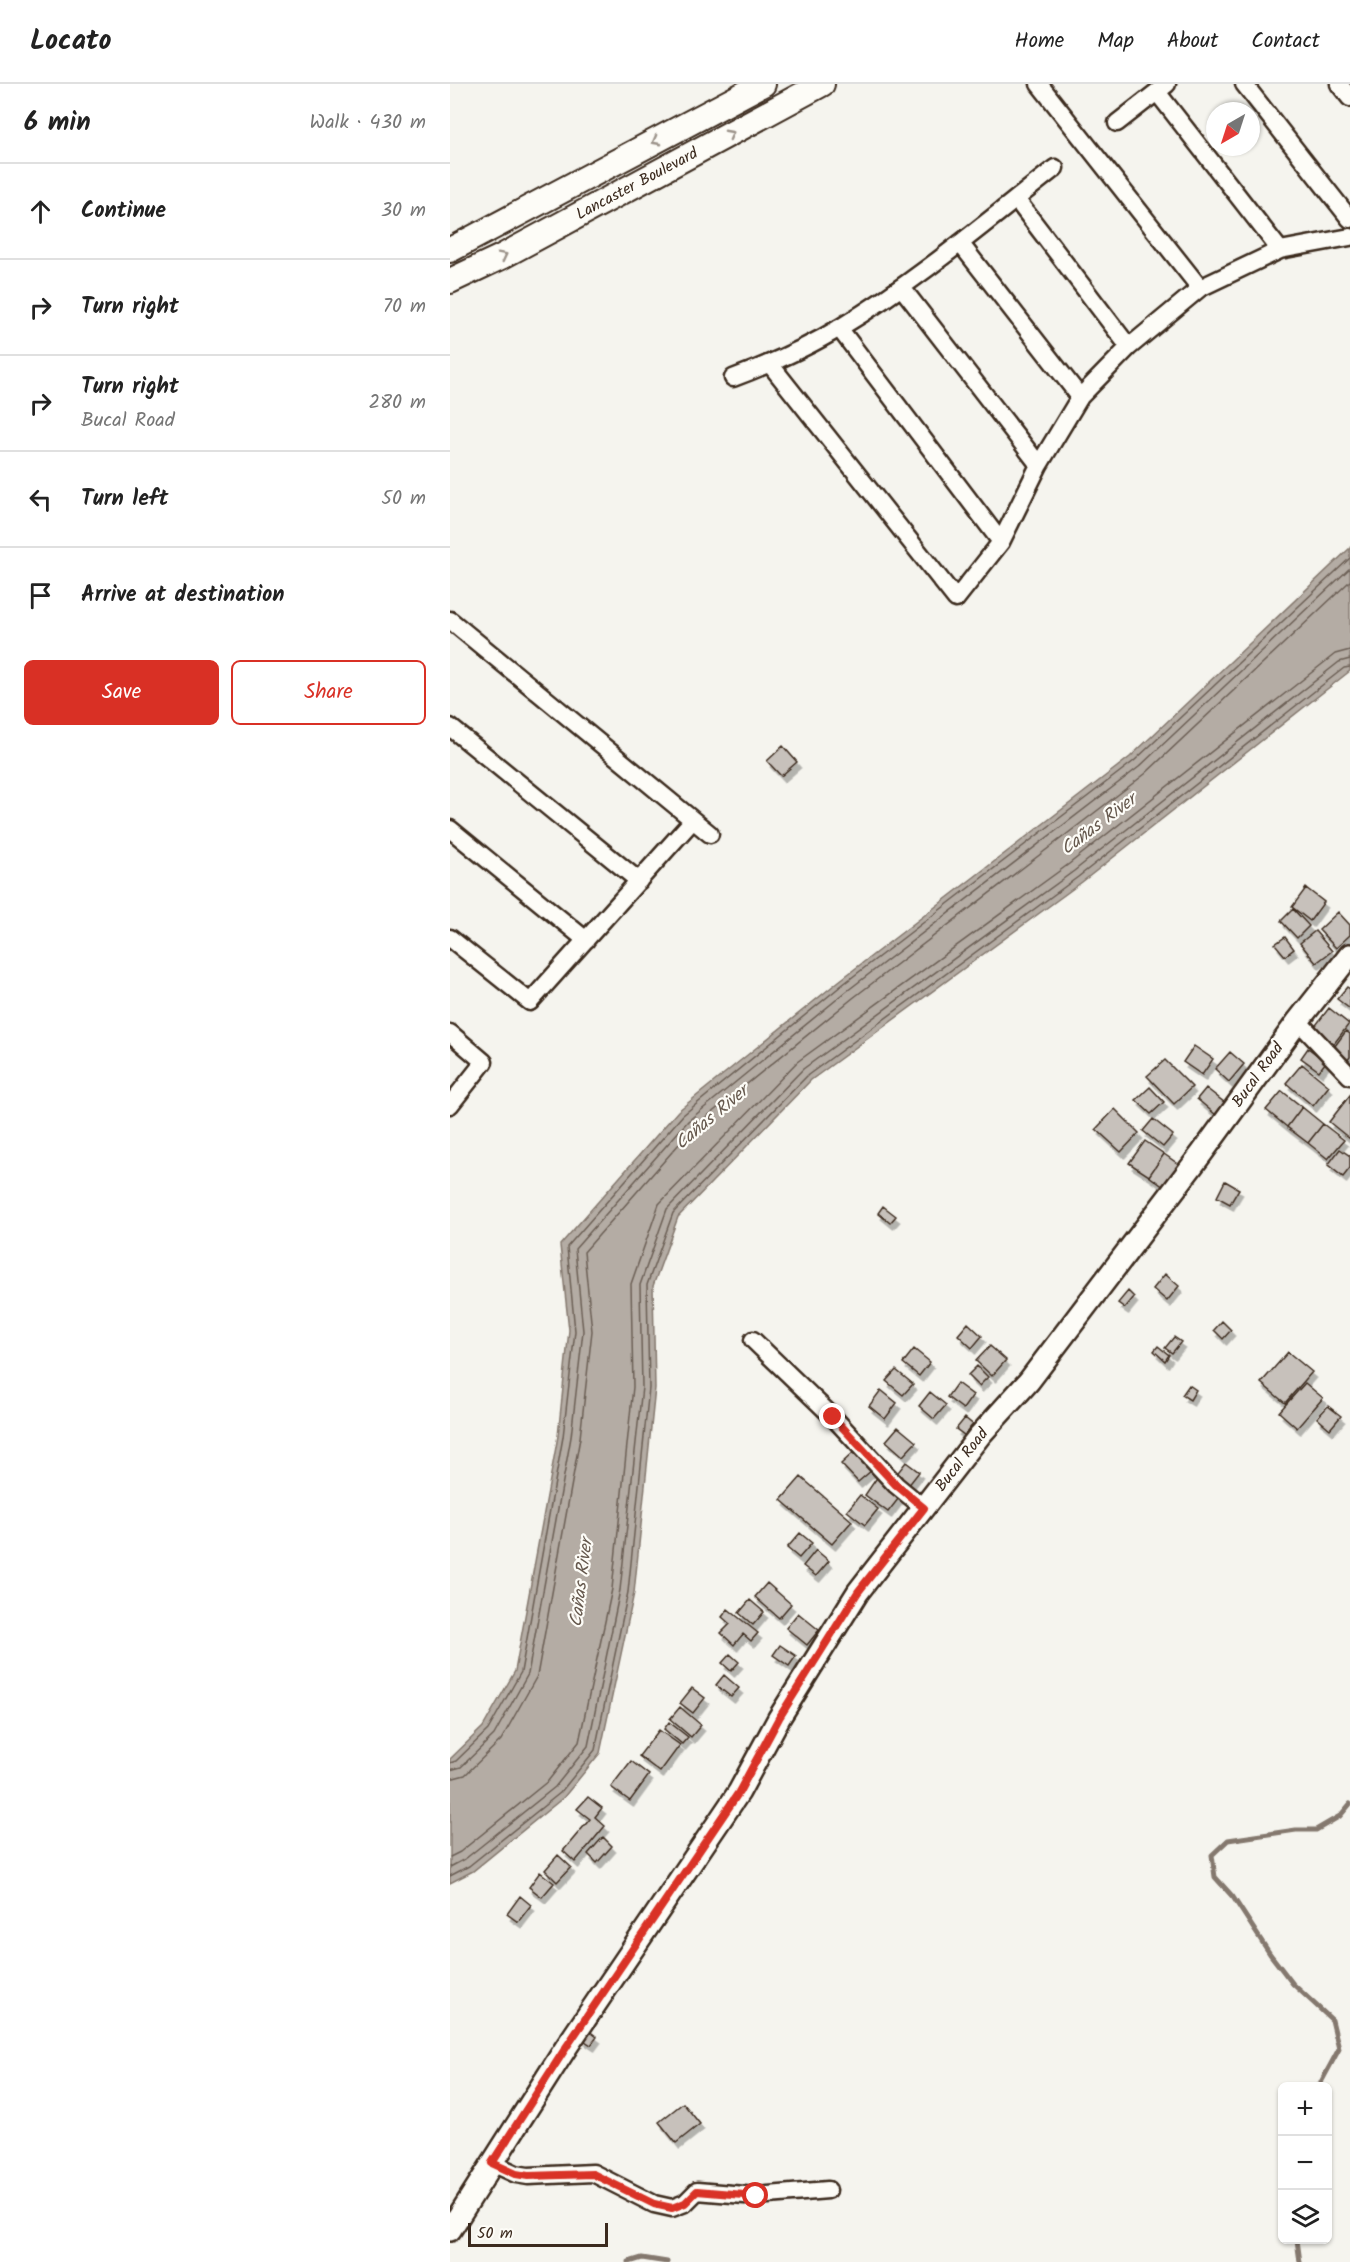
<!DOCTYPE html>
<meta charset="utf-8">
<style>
body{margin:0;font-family:Kalam,sans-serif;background:#f2f2f2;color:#222}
.controls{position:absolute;right:18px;bottom:18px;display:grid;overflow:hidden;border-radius:9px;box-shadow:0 2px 4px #0004}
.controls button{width:54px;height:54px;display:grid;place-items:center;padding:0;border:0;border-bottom:2px solid #e0e0e0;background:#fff;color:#222;font:30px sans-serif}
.compass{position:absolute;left:756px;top:18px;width:54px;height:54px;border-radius:50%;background:#fff;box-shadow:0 2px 4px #0004;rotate:219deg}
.scale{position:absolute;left:18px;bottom:15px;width:140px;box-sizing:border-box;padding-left:6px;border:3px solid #3b2a1e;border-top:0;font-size:16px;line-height:21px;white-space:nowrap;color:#3b2a1e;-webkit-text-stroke:4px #fdfcf7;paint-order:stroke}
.stop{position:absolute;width:18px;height:18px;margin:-14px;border:4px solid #d93025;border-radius:50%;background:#fff}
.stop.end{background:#d93025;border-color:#fff;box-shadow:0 2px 6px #0008}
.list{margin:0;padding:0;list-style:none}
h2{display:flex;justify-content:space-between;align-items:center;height:78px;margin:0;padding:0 24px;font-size:26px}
h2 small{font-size:20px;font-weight:400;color:#767676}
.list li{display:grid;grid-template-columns:39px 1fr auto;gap:18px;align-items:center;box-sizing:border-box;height:96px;padding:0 24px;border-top:2px solid #e0e0e0}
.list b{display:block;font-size:22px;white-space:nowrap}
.list p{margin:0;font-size:20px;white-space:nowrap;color:#767676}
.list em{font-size:20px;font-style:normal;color:#767676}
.actions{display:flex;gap:12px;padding:18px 24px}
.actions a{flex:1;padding:14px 0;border:2px solid #d93025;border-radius:9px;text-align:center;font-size:21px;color:#d93025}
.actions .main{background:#d93025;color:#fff}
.icon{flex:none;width:33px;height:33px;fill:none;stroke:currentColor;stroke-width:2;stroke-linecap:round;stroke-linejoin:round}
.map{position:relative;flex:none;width:900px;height:2178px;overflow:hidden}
header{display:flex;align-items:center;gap:36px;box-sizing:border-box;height:84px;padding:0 30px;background:#fff;border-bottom:2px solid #e0e0e0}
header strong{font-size:28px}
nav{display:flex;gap:33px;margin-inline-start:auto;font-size:21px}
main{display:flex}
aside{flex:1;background:#fff}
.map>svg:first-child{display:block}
.water{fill:#b4aca4;stroke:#84786e;stroke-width:1.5}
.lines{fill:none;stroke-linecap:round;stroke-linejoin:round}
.shore{stroke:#6b5e54;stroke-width:1.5}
.stream{stroke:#84786e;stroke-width:5}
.building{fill:#c7c1bb;stroke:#3b2a1e;stroke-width:1.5;filter:url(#shadow)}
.minor-casing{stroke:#3b2a1e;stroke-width:21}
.tertiary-casing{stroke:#3b2a1e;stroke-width:26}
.secondary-casing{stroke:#3b2a1e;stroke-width:28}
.minor{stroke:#fdfcf7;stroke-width:16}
.tertiary{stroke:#fdfcf7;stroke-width:21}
.secondary{stroke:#fdfcf7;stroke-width:24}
.oneway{stroke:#9c938a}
.route{stroke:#d93025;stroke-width:8}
.labels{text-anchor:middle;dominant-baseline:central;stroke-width:4.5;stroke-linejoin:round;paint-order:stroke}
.street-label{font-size:16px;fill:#3b2a1e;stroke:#fdfcf7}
.water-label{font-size:18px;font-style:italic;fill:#65584d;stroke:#fdfcf7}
</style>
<header>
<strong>Locato</strong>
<nav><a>Home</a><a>Map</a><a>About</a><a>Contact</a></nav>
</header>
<main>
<aside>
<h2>6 min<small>Walk · 430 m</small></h2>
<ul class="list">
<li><svg class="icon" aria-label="ahead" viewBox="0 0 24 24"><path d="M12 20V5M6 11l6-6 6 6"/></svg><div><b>Continue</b></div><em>30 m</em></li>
<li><svg class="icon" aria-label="right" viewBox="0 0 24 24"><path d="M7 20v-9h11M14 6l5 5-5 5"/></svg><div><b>Turn right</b></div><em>70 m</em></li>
<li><svg class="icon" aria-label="right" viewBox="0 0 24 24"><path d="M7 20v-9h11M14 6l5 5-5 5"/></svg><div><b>Turn right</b><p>Bucal Road</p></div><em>280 m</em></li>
<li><svg class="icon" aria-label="left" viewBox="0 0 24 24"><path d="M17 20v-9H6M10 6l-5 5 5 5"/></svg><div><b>Turn left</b></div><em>50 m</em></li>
<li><svg class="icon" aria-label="arrive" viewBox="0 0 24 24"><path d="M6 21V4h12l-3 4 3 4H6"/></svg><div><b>Arrive at destination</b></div></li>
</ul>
<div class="actions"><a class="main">Save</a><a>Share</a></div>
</aside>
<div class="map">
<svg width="900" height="2178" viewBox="0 0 900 2178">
<defs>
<filter id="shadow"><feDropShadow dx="3.5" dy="6" stdDeviation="0" flood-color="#0004"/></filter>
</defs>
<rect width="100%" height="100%" fill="#f5f4ee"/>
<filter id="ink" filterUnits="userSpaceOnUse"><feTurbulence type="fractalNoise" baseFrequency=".0167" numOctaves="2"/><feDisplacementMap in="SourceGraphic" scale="12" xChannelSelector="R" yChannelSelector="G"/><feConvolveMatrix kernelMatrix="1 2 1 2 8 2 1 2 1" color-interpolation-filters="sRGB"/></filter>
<g filter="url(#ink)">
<path class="water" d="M900,464V587L632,798L361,996L228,1133L203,1202L205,1304L184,1509L150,1669L114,1713L23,1787L0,1799V1675L33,1643L65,1587L108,1352L119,1246L110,1161L228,1027L389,897L680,673Z"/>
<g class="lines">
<path class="shore" d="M0,1679L6,1677L38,1646L71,1588L113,1353L125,1247L117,1163L233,1031L392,901L684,677L900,474
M0,1686L11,1683L44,1651L78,1590L121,1353L133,1247L125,1165L238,1037L397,907L689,683L900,484
M0,1695L15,1691L51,1656L87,1592L130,1354L142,1247L134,1168L244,1043L403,914L695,690L900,497
M0,1773L10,1768L98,1697L129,1658L162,1505L183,1303L181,1200L209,1120L347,978L619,780L885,570L900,566
M0,1783L15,1775L105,1703L138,1662L170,1506L192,1303L190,1201L217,1125L353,985L624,787L889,578L900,575
M0,1792L19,1782L110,1709L145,1666L178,1508L199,1304L197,1201L223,1129L358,991L628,793L894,584L900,583"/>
<path class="stream" d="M869,2002L889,1965L882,1936L843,1900L820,1870L783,1813L765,1793L762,1771L778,1756L846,1746H866L890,1732L900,1720
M847,2156L850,2178
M179,2178L192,2174L217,2178"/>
</g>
<path class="building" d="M333,662L347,678L331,692L317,677Z
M856,804L874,818L860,837L842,823Z
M843,825L859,842L847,854L831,837Z
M888,828L900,841V851L886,864L869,846Z
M865,847L882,867L866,879L850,859Z
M835,853L844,865L835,872L825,860Z
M897,903L900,905V925L887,915Z
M879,924L899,940L883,961L863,945Z
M896,947L900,950V973L897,977L882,966Z
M744,962L763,975L752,991L733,978Z
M858,964L876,978L869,987L851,974Z
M780,968L794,980L779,998L765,985Z
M715,976L742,1003L724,1020L697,992Z
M852,980L879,1002L863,1022L836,999Z
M700,1003L714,1018L701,1030L686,1016Z
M756,1004L775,1019L766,1031L747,1015Z
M832,1007L852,1023L837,1043L816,1026Z
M900,1011V1055L879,1038Z
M852,1023L873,1040L858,1059L837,1043Z
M665,1025L689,1049L671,1068L646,1045Z
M703,1035L723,1051L713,1063L693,1047Z
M873,1040L894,1056L878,1075L858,1059Z
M695,1057L714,1070L699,1092L679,1079Z
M890,1065L900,1072V1084L893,1093L878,1081Z
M714,1070L734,1084L718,1106L699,1092Z
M775,1097L789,1105L780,1120L767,1113Z
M433,1122L446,1132L440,1139L428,1129Z
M715,1190L729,1202L717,1217L703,1205Z
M678,1207L684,1213L675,1224L668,1219Z
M772,1237L781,1246L773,1255L764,1246Z
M518,1239L532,1252L522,1264L508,1251Z
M724,1253L731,1258L722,1269L715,1264Z
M540,1262L556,1276L542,1292L526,1277Z
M708,1262L719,1271L715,1277L704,1267Z
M464,1265L480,1278L469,1292L453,1279Z
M838,1268L862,1288L835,1319L811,1299Z
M527,1282L538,1293L529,1302L518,1291Z
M446,1286L463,1300L453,1311L436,1297Z
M507,1299L523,1311L513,1325L497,1313Z
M855,1299L873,1314L847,1344L829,1328Z
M739,1301L746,1306L740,1316L732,1311Z
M431,1306L447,1319L435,1335L419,1322Z
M480,1308L496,1321L484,1335L469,1322Z
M878,1322L891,1332L880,1345L867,1334Z
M515,1334L526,1343L518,1354L506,1345Z
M448,1343L466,1358L453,1372L436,1357Z
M405,1367L422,1386L408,1398L391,1380Z
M456,1378L469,1388L458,1402L445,1392Z
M428,1392L452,1410L438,1428L415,1411Z
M351,1393L402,1437L382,1460L331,1416Z
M410,1411L428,1425L415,1441L397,1427Z
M350,1449L362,1459L349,1474L337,1464Z
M366,1466L379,1477L366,1492L353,1482Z
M317,1499L341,1520L329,1534L305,1513Z
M300,1516L314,1528L303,1541L289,1529Z
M278,1525L308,1549L301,1557L293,1550L284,1561L271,1549L280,1540L272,1533Z
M348,1529L369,1546L357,1561L336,1544Z
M330,1561L346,1572L339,1582L323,1571Z
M280,1570L289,1578L281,1587L272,1579Z
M274,1591L289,1604L281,1613L266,1601Z
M242,1604L255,1614L243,1629L230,1619Z
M230,1623L251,1641L241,1653L220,1635Z
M219,1638L238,1653L232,1660L214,1645Z
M209,1646L230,1661L210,1688L189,1672Z
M181,1677L199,1691L180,1717L161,1703Z
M138,1713L152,1724L145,1733L155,1742L125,1778L113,1767L140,1735L127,1725Z
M153,1753L162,1762L147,1779L138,1770Z
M108,1771L121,1783L107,1798L95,1786Z
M90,1788L104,1799L92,1813L79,1803Z
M70,1812L81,1821L68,1838L57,1830Z
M138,1946L147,1953L141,1961L132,1955Z
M233,2019L250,2040L226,2059L209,2038Z"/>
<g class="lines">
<defs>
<path id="minor" d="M589,0L750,204
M794,0L900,135
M889,0L900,14
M707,8L830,166
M667,39L717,0
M566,115L679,263
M510,159L630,313
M452,204L589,381
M389,244L551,458
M320,280L506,515L551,458L589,381L630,313L679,263L750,204L830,166L900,153
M283,294C320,280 357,264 391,243C467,197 535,139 605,84
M0,536L260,750
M0,643L189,797
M0,745L136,856
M0,854L80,918L243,736
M848,937L900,992
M0,949L34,978L0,1021
M303,1256L383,1333L446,1401L474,1424
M42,2079L66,2090L78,2092L143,2089L204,2120L222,2124L235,2119L247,2107L306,2112L378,2106"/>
<path id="tertiary" d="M0,2146L117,1962L289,1708L329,1634L408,1508L530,1351L579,1297L752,1069L848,937L900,871"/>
<path id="secondary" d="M0,166L313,0
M0,197L51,173L372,0"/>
</defs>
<use href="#minor" class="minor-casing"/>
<use href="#tertiary" class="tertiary-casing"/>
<use href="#secondary" class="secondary-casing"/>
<use href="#minor" class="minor"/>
<use href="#tertiary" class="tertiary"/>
<use href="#secondary" class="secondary"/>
</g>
<defs><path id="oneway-chevron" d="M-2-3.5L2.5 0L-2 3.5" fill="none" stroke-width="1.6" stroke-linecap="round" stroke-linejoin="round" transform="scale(1.5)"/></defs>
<g class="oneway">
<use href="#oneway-chevron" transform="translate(280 50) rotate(-28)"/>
<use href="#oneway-chevron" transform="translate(206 57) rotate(152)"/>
<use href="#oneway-chevron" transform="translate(53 172) rotate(-27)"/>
</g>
</g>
<g class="lines" filter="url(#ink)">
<path class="route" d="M306,2112L247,2107L235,2119L222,2124L204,2120L143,2090L78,2092L66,2090L42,2079L117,1962L289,1708L329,1634L408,1508L474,1424L446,1401L383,1333"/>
</g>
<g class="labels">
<g class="street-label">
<text transform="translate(187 100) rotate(-28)">Lancaster Boulevard</text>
<text transform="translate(808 991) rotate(-54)">Bucal Road</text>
<text transform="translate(512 1376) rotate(-52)">Bucal Road</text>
</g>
<g class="water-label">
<text transform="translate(649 741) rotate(-37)">Cañas River</text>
<text transform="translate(262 1034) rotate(-40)">Cañas River</text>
<text transform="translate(132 1499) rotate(-83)">Cañas River</text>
</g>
</g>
</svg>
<div class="controls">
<button>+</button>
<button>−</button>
<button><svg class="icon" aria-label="layers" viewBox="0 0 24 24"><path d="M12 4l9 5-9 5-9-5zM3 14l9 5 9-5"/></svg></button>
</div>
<svg class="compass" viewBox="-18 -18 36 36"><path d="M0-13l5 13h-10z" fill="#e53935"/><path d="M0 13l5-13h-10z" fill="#767676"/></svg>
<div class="scale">50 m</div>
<div class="stop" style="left:306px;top:2112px"></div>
<div class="stop end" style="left:383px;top:1333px"></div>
</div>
</main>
